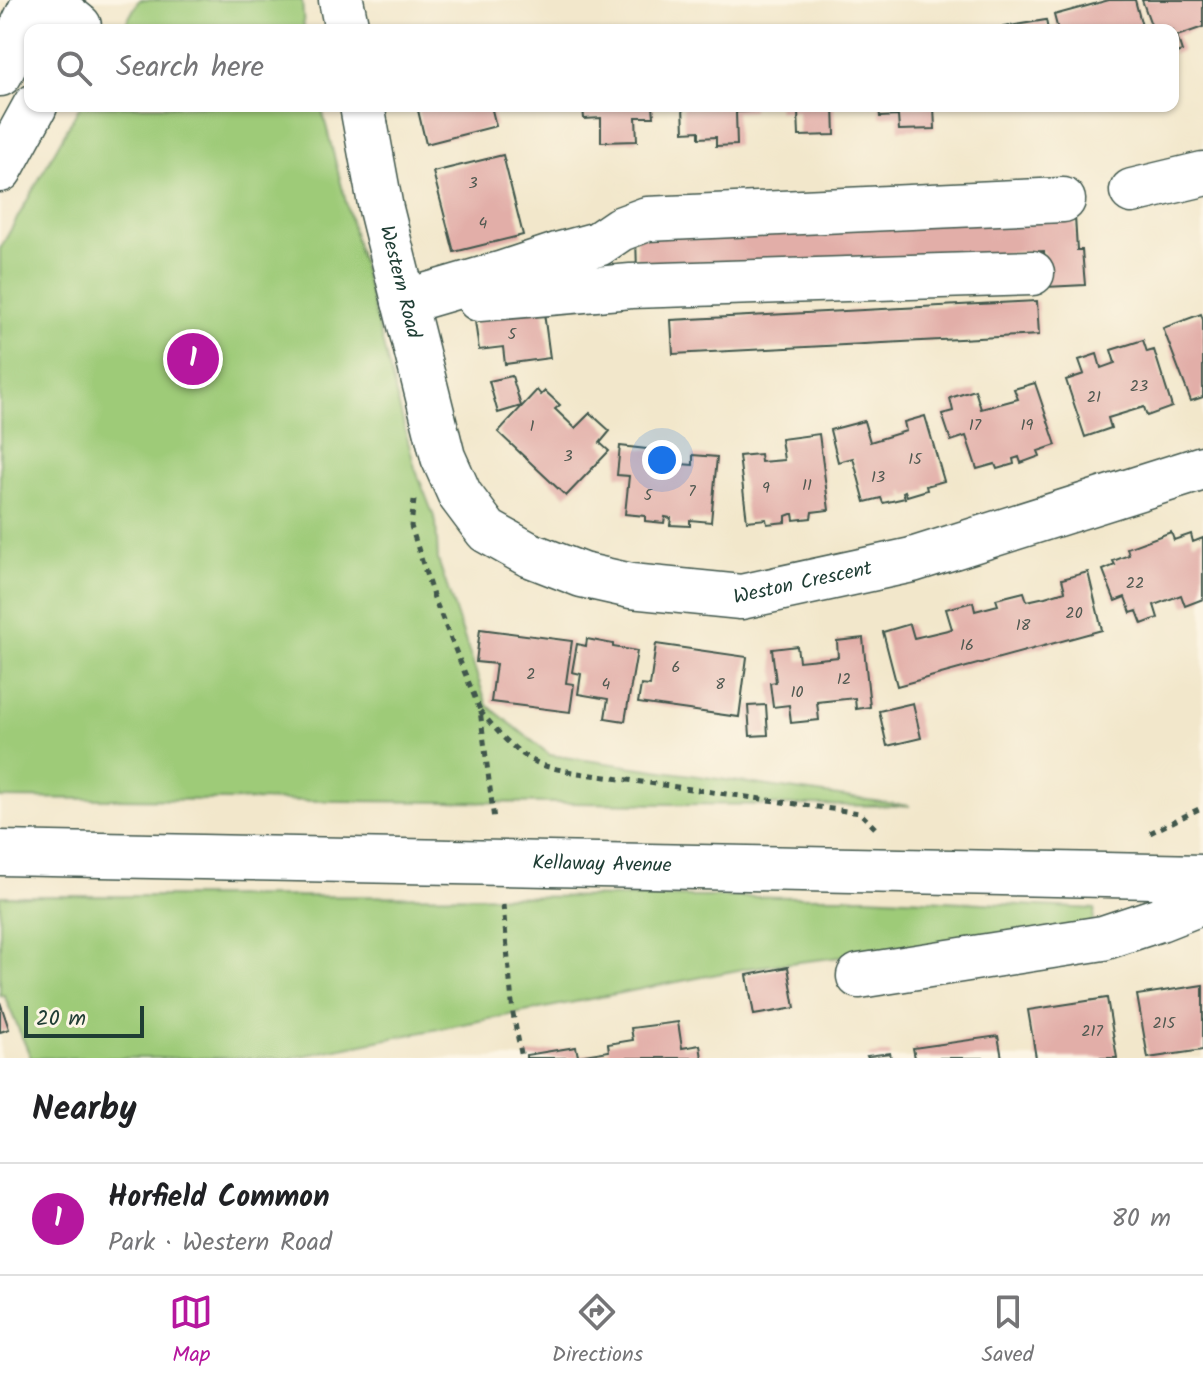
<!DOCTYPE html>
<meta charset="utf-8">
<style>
body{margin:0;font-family:Kalam,sans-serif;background:#f2f2f2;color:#202124}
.scale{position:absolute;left:24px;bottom:20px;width:120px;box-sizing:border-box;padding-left:8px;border:4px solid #1f3d34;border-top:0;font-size:22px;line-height:28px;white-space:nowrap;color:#1f3d34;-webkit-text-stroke:6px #fcf5e5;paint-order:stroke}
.you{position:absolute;left:662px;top:460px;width:28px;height:28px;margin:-20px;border:6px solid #fff;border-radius:50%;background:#1a73e8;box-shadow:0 0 0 12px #1a73e833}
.badge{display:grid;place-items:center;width:52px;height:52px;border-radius:50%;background:#b5179e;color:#fff;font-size:26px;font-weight:700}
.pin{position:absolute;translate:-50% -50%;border:4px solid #fff;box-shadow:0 2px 8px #0006}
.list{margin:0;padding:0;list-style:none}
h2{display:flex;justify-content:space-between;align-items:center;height:104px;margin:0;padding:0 32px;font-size:34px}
h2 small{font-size:26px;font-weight:400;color:#757577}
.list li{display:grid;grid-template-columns:52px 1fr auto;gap:24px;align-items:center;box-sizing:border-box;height:112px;padding:0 32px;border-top:2px solid #e0e0e0}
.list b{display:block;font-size:30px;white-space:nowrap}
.list p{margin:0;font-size:26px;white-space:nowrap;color:#757577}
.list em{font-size:26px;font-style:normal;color:#757577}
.icon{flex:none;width:44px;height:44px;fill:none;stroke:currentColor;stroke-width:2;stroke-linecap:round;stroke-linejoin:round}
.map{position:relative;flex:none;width:1203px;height:1058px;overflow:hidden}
.search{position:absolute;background:#fff;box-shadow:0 2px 6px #0004;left:24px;right:24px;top:24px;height:88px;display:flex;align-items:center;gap:20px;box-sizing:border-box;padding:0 28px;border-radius:16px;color:#757577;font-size:30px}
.sheet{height:216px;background:#fff}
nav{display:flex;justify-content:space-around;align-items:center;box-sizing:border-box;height:112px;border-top:2px solid #e0e0e0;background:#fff;font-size:22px;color:#757577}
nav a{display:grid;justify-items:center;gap:4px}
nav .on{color:#b5179e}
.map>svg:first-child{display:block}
.green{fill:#9ecb78;stroke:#5e8456;stroke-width:2}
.building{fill:#e2aea8}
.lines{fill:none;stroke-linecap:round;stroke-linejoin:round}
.minor-casing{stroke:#3f564b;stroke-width:47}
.major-casing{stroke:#3f564b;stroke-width:47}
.path{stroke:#3f564b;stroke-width:5;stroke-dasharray:6 6;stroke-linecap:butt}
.minor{stroke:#fff;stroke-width:44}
.major{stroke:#fff;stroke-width:44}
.labels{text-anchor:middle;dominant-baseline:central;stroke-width:6;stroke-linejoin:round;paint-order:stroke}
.number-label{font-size:16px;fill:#505951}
.street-label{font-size:20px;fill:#1f3d34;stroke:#fcf5e5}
</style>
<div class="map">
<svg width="1203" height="1058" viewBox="0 0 1203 1058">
<rect width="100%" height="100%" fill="#fcf5e5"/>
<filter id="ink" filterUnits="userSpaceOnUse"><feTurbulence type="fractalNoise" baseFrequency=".0125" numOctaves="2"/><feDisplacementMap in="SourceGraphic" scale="16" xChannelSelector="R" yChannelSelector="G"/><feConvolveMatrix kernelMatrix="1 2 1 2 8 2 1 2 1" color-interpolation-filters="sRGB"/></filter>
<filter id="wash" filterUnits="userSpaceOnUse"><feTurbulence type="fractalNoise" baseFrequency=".006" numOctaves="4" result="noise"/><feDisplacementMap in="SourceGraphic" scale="32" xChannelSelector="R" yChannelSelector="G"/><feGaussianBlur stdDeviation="1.8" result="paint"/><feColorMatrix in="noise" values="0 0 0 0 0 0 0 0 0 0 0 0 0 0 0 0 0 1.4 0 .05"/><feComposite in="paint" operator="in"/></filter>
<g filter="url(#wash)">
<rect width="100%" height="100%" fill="#f2e7cb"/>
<path class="green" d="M139,0H302L304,30H122Z
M80,106H321L415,468L436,522L438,560L487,705L550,755L910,806L0,798V249Z
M0,896L867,897L1095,909L1092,927L748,968L291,1058H31L4,995L0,996Z"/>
<g id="blocks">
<path class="building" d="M1109,0H1135L1143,30H1058L1054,15Z
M1142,0H1203V27L1177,36L1182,51L1173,54V30H1153Z
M1046,20L1048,30H997V28Z
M417,106H491L496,126L426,144Z
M583,106H653L654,117H636L637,141L601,142V118L584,119Z
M683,106H753V111L736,112L737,145L716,146V137L699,138V131L684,132Z
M778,106H834L835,135L799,136L798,111H779Z
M879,106H934L935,129L899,130L898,116L880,117Z
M503,155L523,235L454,252L433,172Z
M1075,216L1077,250H1082L1085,285L1046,287L1044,251L637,272L636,237Z
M542,298L550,358L505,364L503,347L479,350L475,321L490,319Z
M1037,301L1039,335L673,354L671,320Z
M1201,314L1203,320V397L1191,401L1163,328Z
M1143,340L1147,352L1154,350L1172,407L1147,416L1144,407L1108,418L1111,428L1085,437L1066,380L1084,374L1079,360L1097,354L1101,368L1115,363L1111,350Z
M512,376L521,406L498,413L489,381Z
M1035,383L1056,445L1038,451L1040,456L1021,463L1019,457L1013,459L1014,464L997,469L995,464L977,469L966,436L951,441L942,414L953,411L950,398L975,390L981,409L1018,399L1014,389Z
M537,390L541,395L545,391L560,405L555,409L575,428L590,413L610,431L600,443L609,451L566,496L498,432Z
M925,416L944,481L926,486L927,490L907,496L905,491L903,492L905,498L883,503L881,498L865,502L853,458L838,462L830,430L864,421L870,442L906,431L904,422Z
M819,434L829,510L812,512L811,518L794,520L793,514H791L786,516V522L767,524L766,519L747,521L739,456L760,454L761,462L784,460L781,439Z
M620,446L655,450L654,462L693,465V455L717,457L711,522L690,520V526L670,525L671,518L665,517L664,523L645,521V516L625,514L629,476L617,475Z
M1171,532L1174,540L1191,534L1193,542L1203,538V599L1185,606L1181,595L1154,605L1158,618L1142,624L1137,611L1131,613L1125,597L1115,601L1103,570L1115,565L1113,561L1129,555L1127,548Z
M1088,572L1102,630L897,686L883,632L910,624L914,638L952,629L946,609L973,602L975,611L998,605L996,599L1024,592L1027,601L1045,597L1065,591L1062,579Z
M480,629L572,641L566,683L574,684L570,712L491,702L496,664L476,662Z
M863,638L870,707L856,709L855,698L817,702L819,720L791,723L789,705L773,707L770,683L776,682L772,649L797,646L799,661L838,657L837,641Z
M587,639L613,644V647L637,651L625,721L605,718L608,699L578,694L581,674L572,672L577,644L586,646Z
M656,644L747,657L739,717L638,703L641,685L650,686Z
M913,703L921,738L887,746L879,711Z
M766,705L768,735L750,736L748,706Z
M788,967L795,1008L754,1015L747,975Z
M1203,985V1050L1148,1058L1137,995Z
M1107,998L1117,1058H1036L1028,1010Z
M0,1002L9,1029L0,1032Z
M678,1022L682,1048L700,1045L702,1058H526V1055L576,1047L578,1056L609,1051L608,1044L633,1040L631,1028Z
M998,1036L1002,1058H915L913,1048Z
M890,1053L891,1058H868L867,1056Z"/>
</g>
</g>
<g filter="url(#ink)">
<use href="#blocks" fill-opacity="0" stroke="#3f564b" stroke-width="2"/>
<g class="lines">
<defs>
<g id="minor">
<path d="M341,0L347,30"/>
<path id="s1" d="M362,106L381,209L443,457L460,495L487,531L528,554L582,575L631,586L741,597L912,560L1203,468"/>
<path d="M1132,191L1203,174"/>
<path d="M479,299L631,286L1032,273"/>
<path d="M404,302L503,273L557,255L598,244L620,229L647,219L1063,200"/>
<path d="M859,976L1103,938L1160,919L1203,902"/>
</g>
<g id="major">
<path d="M47,0L79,26"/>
<path d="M0,74L35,0"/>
<path d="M0,170L35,106"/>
<path id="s2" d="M0,853L1203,877"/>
</g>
</defs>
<use href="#minor" class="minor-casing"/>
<use href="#major" class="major-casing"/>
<path class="path" d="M414,500L411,526L432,593L480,710L494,820
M480,711C499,733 517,756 545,766C556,769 567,771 578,773L860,813L875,828
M1150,833L1203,807
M503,905L513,1014L522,1058"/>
<use href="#minor" class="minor"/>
<use href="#major" class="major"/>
</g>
</g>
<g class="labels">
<g class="number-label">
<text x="473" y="183">3</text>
<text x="483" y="223">4</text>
<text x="512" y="334">5</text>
<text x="1139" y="386">23</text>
<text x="1094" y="397">21</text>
<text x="975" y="425">17</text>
<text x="1027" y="425">19</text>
<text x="532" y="426">1</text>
<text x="568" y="456">3</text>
<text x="915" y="459">15</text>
<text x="878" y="477">13</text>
<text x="807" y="485">11</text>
<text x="766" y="488">9</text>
<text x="692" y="491">7</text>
<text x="648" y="495">5</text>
<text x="1135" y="583">22</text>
<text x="1074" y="613">20</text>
<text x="1023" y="625">18</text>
<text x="967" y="645">16</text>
<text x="676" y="667">6</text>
<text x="531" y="674">2</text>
<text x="844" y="679">12</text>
<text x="606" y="684">4</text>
<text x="720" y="684">8</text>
<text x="797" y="692">10</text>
<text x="1164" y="1023">215</text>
<text x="1092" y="1031">217</text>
</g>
<g class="street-label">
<text stroke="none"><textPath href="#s1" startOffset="180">Western Road</textPath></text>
<text stroke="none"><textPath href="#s1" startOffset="776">Weston Crescent</textPath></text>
<text stroke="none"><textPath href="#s2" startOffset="602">Kellaway Avenue</textPath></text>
</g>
</g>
</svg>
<div class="scale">20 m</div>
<div class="you"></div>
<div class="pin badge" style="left:193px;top:359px">1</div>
<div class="search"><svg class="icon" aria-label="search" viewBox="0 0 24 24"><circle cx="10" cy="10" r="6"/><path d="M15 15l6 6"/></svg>Search here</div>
</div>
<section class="sheet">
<h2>Nearby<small></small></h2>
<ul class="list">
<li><span class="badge">1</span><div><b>Horfield Common</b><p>Park · Western Road</p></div><em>80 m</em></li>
</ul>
</section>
<nav>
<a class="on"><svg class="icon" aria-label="map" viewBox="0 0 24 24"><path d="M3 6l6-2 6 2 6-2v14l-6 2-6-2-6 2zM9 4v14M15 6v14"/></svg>Map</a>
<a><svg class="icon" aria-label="directions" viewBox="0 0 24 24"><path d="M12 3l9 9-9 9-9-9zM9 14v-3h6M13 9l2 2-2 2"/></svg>Directions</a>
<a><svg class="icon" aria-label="saved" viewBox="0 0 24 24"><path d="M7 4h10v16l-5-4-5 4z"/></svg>Saved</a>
</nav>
